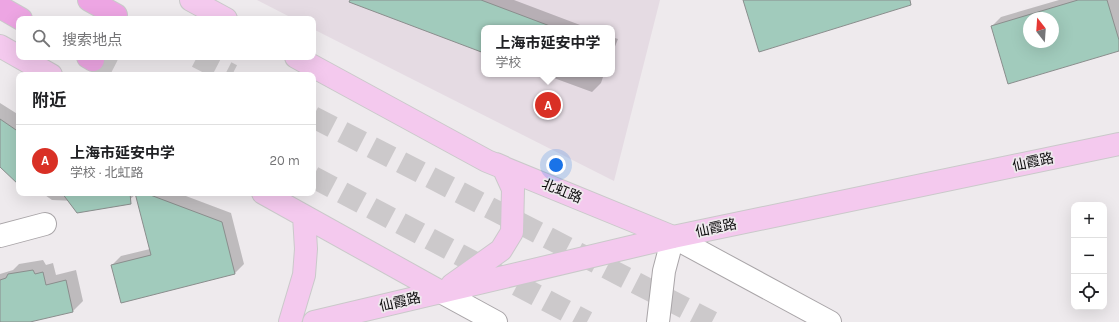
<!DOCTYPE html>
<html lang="zh">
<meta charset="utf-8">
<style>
body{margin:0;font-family:Karla,"Noto Sans SC",sans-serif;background:#f2f2f2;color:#202124}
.controls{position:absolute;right:12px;bottom:12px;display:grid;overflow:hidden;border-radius:8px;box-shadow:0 4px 16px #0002}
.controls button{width:36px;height:36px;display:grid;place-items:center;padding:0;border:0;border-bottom:1px solid #e0e0e0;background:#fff;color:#202124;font:20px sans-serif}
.compass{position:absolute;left:1023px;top:12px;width:36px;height:36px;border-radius:50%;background:#fff;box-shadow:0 4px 16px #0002;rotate:343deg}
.you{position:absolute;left:556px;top:165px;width:14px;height:14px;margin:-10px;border:3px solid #fff;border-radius:50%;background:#1a73e8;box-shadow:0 0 0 6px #1a73e833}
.badge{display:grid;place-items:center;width:26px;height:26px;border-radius:50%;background:#d93025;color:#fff;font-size:13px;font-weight:700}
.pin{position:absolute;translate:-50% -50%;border:2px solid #fff;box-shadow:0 1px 4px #0006}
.popup{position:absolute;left:481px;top:25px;width:134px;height:52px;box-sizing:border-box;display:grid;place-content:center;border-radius:8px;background:#fff;filter:drop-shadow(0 1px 3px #0005);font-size:13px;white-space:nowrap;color:#757577}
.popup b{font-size:15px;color:#202124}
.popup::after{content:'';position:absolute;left:50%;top:100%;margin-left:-8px;border:8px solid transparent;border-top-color:#fff}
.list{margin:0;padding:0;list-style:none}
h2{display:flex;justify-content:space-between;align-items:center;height:52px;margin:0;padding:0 16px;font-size:17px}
h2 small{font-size:13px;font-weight:400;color:#757577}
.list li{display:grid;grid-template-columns:26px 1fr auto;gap:12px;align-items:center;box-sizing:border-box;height:72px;padding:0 16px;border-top:1px solid #e0e0e0}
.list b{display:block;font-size:15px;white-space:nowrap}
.list p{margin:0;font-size:13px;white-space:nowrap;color:#757577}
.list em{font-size:13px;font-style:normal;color:#757577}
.icon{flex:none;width:22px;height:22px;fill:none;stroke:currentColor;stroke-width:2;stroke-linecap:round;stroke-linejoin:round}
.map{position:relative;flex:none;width:1119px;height:322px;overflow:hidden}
.search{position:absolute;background:#fff;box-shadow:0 4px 16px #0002;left:16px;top:16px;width:300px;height:44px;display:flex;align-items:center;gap:10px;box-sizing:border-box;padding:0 14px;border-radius:8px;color:#757577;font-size:15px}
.panel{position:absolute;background:#fff;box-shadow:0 4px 16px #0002;left:16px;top:72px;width:300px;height:124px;border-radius:8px}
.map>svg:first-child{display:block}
.built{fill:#e5dbe3;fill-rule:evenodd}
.shadow{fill:#0003;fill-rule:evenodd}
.building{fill:#a1cbbc;stroke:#8a8e8d;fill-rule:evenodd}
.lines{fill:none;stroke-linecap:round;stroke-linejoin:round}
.highway-tunnel{stroke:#ccc9cb;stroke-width:22;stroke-dasharray:22 11;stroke-linecap:butt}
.minor-casing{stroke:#a9a5a8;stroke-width:24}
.major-casing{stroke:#cac9ca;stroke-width:24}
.highway-casing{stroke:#cac9ca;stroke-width:24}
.minor{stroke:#fff;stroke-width:22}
.major{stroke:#f4c9ee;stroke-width:22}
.highway{stroke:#eda5e3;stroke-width:22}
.labels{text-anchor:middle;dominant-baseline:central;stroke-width:3.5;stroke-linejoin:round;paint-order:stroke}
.street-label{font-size:14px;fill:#0c0b0c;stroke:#eeeaed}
</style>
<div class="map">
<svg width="1119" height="322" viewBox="0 0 1119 322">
<rect width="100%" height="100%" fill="#eeeaed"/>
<path class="built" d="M257,0H660L614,181L313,29V19H294ZM484,28H612V74H484Z"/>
<path class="shadow" d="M371,0H514L588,28H484V52Z
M1059,0H1119V50L1009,82L992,26L1001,17ZM1029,18H1053V42H1029Z
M612,37L618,39L612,54Z
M543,74H604L601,83L592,92Z
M0,103L19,115V180L0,166Z
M42,193H135L136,194L126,203L52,200Z
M136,193H178L231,213L244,264L235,273L122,302L112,265L121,256L150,249Z
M43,260L46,265L53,263L56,275L76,270L83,301L73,311L26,322H0V274L13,270L19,264Z"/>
<path class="building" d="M350,0H481L550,26V28H484V53L349,2Z
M743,0H910L911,5L759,52Z
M1078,0H1107L1119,40V51L1008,84L991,26ZM1029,18H1053V42H1029Z
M0,119L19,132V185L0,167Z
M62,193H130L131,204L77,213Z
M135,193H145L222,222L235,274L121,303L111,265L151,255Z
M33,270L35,274L43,272L46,285L66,280L73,312L30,322H0V280L6,278L8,274Z"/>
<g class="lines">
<path class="highway-tunnel" d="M197,57L232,75
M93,60L122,75
M313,117L712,322
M313,177L587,322"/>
<defs>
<path id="minor" d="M0,236L45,224
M441,292L496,322
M658,322L664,271L673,237L830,322"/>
<path id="major" d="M191,0L226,19
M0,46L51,75
M296,57L487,161L673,237
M263,193L441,292
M452,285L501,250L512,232L513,189L503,167L496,164
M290,322L304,275L306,249L304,216
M314,322L673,237L1119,144"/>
<path id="highway" d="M89,0L116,15
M0,7L21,19
M88,57L93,60"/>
</defs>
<use href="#minor" class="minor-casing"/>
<use href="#major" class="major-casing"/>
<use href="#highway" class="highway-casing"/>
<use href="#minor" class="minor"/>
<use href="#major" class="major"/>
<use href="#highway" class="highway"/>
</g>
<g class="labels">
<g class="street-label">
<text transform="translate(1033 162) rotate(-12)">仙霞路</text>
<text transform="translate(562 191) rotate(22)">北虹路</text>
<text transform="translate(716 228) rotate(-12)">仙霞路</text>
<text transform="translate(400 302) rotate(-13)">仙霞路</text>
</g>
</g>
</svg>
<div class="controls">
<button>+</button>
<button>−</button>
<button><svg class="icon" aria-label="locate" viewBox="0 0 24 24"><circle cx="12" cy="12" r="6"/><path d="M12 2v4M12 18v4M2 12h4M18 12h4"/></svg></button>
</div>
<svg class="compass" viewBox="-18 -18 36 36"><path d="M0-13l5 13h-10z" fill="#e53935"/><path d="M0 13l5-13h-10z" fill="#757577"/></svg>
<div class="you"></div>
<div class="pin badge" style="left:548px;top:105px">A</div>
<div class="popup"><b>上海市延安中学</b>学校</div>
<div class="search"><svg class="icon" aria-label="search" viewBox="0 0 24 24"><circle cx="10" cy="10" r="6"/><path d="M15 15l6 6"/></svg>搜索地点</div>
<section class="panel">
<h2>附近<small></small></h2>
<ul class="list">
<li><span class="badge">A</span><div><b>上海市延安中学</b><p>学校 · 北虹路</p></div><em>20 m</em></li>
</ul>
</section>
</div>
